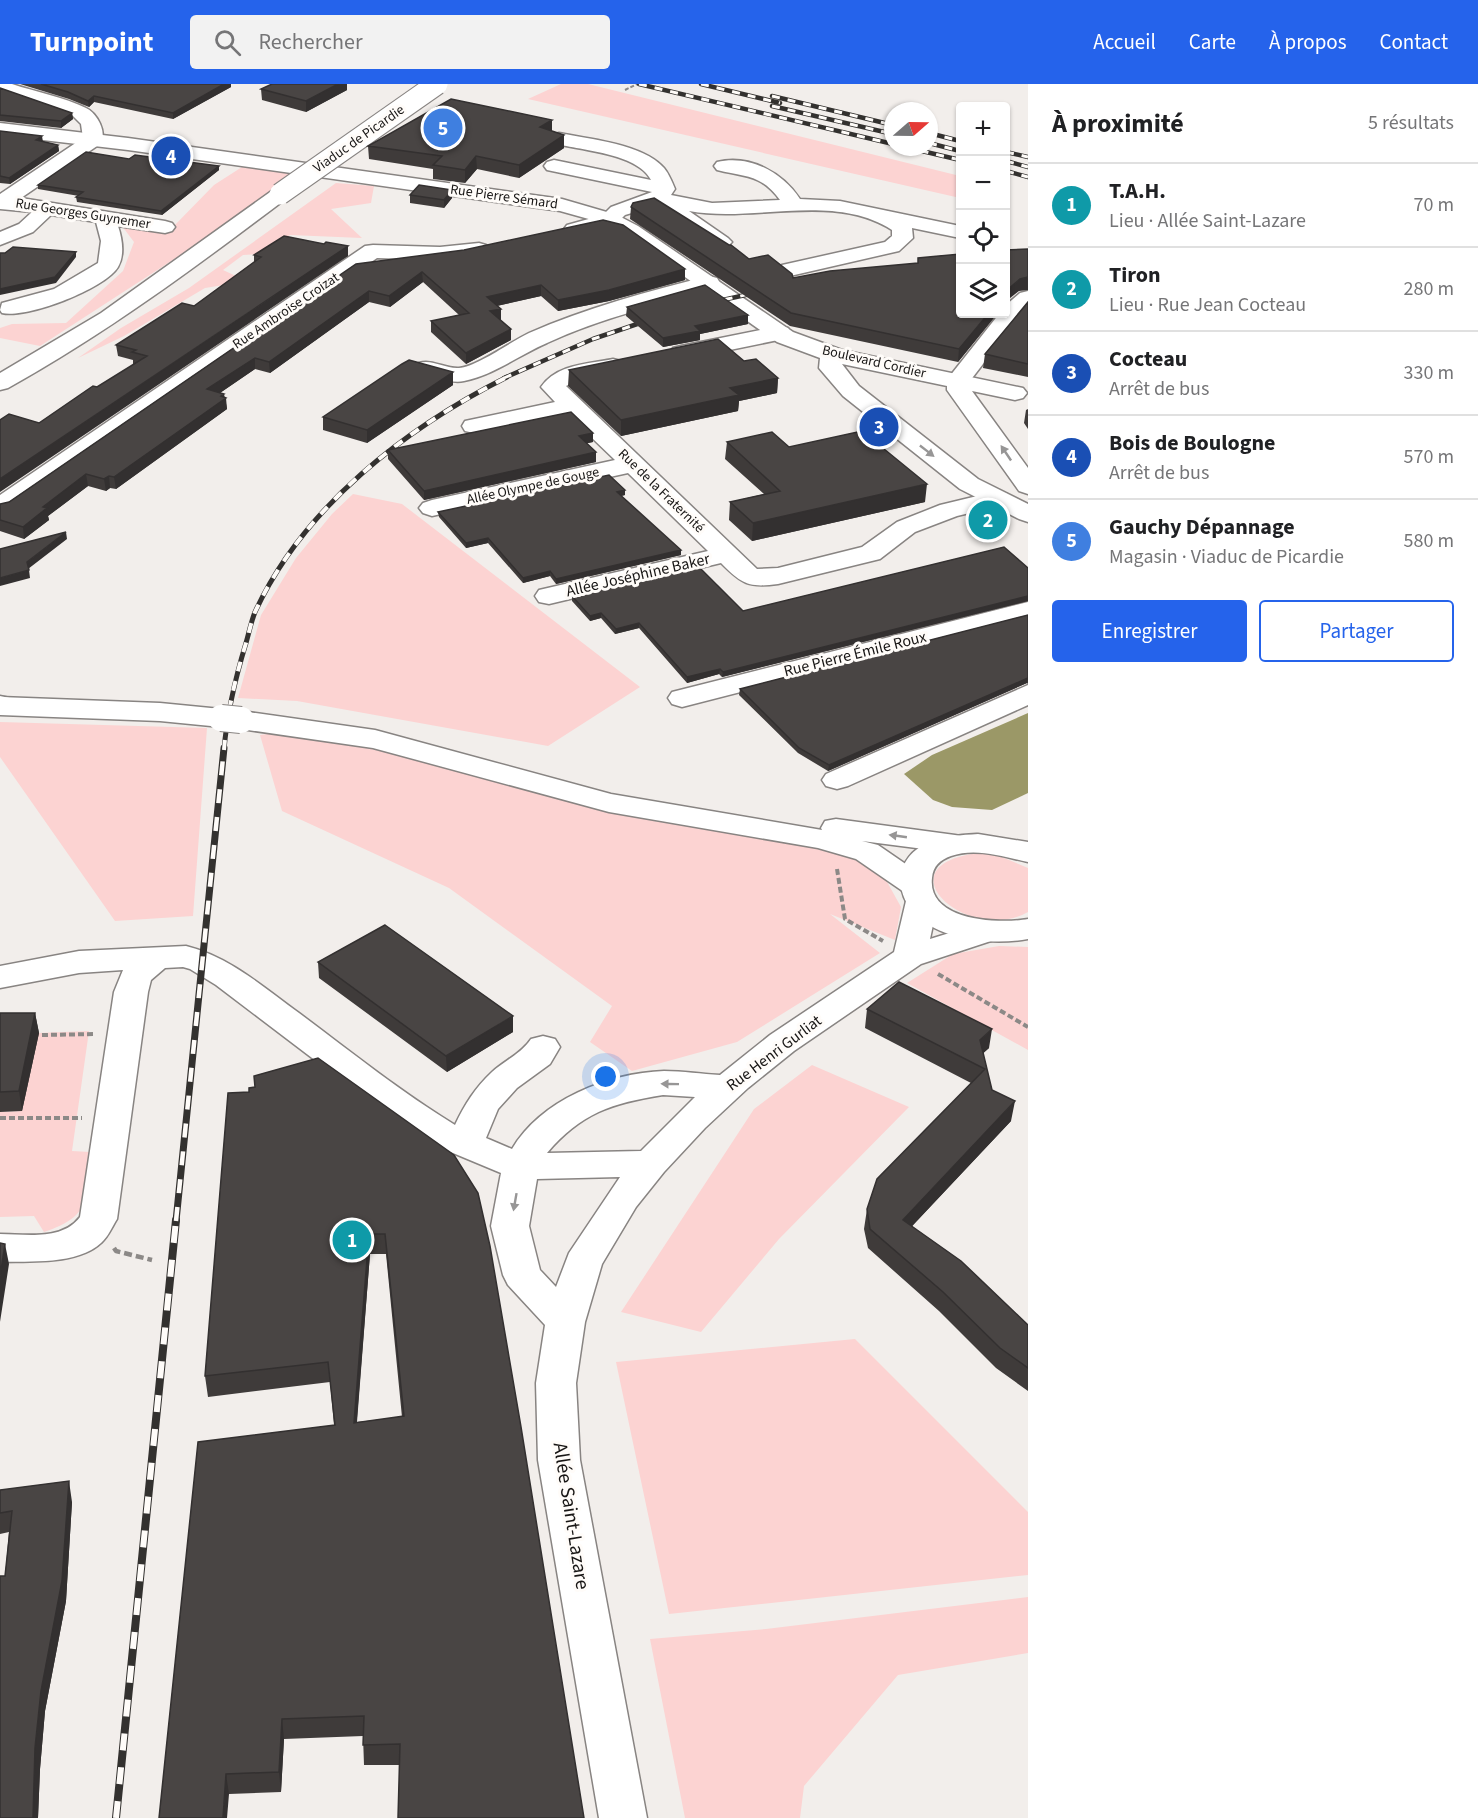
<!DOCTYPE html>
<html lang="fr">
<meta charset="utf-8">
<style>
body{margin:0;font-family:"Source Sans 3",sans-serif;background:#f2f2f2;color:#202124}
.controls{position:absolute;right:18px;top:18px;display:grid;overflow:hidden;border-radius:6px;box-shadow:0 2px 4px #0004}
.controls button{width:54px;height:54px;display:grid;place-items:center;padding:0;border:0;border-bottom:2px solid #e0e0e0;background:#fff;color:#202124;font:30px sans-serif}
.compass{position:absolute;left:884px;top:18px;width:54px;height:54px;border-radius:50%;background:#fff;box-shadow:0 2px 4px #0004;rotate:70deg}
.you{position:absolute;left:606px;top:993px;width:21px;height:21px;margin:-15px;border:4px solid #fff;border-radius:50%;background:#1a73e8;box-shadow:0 0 0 9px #1a73e833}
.badge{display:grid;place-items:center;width:39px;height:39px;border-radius:50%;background:#2563eb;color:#fff;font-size:20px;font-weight:700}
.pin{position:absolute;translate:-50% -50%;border:3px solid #fff;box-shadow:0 2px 6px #0006}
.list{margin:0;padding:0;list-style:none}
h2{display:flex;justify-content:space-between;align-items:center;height:78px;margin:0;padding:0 24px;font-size:26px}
h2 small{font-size:20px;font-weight:400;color:#757577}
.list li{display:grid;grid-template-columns:39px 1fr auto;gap:18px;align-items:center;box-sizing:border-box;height:84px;padding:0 24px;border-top:2px solid #e0e0e0}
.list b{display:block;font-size:22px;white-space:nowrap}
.list p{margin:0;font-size:20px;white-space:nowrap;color:#757577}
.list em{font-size:20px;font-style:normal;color:#757577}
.actions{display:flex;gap:12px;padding:18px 24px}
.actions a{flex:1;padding:14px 0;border:2px solid #2563eb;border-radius:6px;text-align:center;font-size:21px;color:#2563eb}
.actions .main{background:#2563eb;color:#fff}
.icon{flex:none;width:33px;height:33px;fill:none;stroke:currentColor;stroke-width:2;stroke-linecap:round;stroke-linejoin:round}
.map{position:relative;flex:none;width:1028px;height:1734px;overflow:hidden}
header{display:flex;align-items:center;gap:36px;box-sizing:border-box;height:84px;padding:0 30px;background:#2563eb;color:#fff}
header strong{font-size:28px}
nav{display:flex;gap:33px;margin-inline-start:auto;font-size:21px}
.search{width:420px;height:54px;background:#f2f2f2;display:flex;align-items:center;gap:15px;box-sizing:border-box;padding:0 21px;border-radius:6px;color:#757577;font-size:22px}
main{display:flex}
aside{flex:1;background:#fff}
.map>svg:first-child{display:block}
.green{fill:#fcd3d2}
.water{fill:#9b9867}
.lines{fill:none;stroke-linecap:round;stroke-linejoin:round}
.minor-casing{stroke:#888482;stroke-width:3}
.major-casing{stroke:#888482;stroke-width:3}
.path-far2{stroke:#8c8987;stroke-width:2;stroke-dasharray:4 2;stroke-linecap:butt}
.path-far1{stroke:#8c8987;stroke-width:4;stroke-dasharray:6 3;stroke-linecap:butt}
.path{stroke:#8c8987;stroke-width:4.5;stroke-dasharray:8 4;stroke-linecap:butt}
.minor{fill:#fff;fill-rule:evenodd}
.major{fill:#fff;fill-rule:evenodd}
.rail-far3-casing{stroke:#33312f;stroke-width:4.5}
.rail-far2-casing{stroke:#33312f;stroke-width:5}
.rail-far1-casing{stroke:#33312f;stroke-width:7}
.rail-casing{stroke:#33312f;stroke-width:8}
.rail-far3{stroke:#fffcf9;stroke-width:3;stroke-dasharray:8;stroke-linecap:butt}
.rail-far2{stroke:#fffcf9;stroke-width:4;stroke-dasharray:10;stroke-linecap:butt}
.rail-far1{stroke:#fffcf9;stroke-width:4.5;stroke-dasharray:14;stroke-linecap:butt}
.rail{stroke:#fffcf9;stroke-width:6;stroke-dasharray:17;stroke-linecap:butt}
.minor-bridge-casing{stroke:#888482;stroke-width:28;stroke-linecap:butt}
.major-bridge-casing{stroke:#888482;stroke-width:23;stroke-linecap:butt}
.minor-bridge{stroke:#fff;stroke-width:26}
.major-bridge{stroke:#fff;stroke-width:21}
.wall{fill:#3f3b3a;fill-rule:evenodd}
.shaded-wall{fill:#333030}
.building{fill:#494544;stroke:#333030;stroke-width:1.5;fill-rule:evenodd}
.oneway{fill:#979696}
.labels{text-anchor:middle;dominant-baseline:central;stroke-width:6;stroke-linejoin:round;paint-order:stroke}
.far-street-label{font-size:14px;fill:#181615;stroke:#fffcf9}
.street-label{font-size:16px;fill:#181615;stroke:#fffcf9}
.near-street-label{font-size:20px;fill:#181615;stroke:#fffcf9}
</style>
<header>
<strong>Turnpoint</strong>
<div class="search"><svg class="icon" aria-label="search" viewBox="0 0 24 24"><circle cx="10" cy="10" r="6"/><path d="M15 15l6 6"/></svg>Rechercher</div>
<nav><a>Accueil</a><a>Carte</a><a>À propos</a><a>Contact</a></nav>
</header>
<main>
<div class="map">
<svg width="1028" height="1734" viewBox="0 0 1028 1734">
<rect width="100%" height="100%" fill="#f2eeeb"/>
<path class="green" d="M561,0H588L960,92V114L528,15Z
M242,83L304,91L40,262L0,254V244L12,240L66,239L123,187L134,158L122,142L172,144L214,101Z
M336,99L374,102L371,119L331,125L362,154L290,151L260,170L243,171L223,186L238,193L230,200L205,204L124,252L78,274L121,244L189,204Z
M353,410L402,420L640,603L548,662L297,617L238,614L261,531L296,474L332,430Z
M0,638L207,644L193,832L115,837L0,673Z
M290,647L462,685L654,737L794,759L858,772L881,787L901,823L895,856L830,830L880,869L737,958L632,987L590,958L612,922L449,804L282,727L260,651Z
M979,769L997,771L1028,784V828C968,862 878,781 979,769Z
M999,862L1028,863V966L907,899L953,870Z
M89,947L72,1067L90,1068C87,1111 94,1132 44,1148L34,1132L0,1133V1028L22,1027L38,949Z
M812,981L909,1023L779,1155L701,1248L621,1228L754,1025Z
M855,1255L1028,1428V1491L669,1530L616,1278Z
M1028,1513V1569L898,1591L804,1702L800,1734H685L650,1555L766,1545Z"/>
<path class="water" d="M1028,629V709L992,726L952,723L933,716L904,690L932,671Z"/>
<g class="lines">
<defs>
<path id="minor" d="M0,0H12C36,8 64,13 86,24C97,29 108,49 100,60L21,114L165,137L172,139L175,143L172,147L165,149L118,142C122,154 125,171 118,183C105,205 26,235 2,229L0,226L2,219L54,205L98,179L101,157L96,138L51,131L33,148L0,161V148L19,140L32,128L0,125V110L83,54L81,40L73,32L0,8Z
M559,49C590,55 643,60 664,84C669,90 672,98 675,105L671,111L712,119L780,116C761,90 745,93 717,86L714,82L717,78C750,70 783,89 800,115L840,117L960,142V154L912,144L913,154L899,167L790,192L782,191L779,186L782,181L885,158L892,152V146C833,108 754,139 689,127L728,154L732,158L728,162L721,164L714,162L655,122L625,131L617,139L603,144L574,151L567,149L564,145L567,141L603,131L611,123L652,108L547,86L544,82L547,78L554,76L651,96C638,69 578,66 552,59L549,55L552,51Z
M479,159L486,161L490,165L486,169L440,176L377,174L9,428L0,431V411L365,162L373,161L440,163Z
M709,192L717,194L720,199L717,204C660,220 601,234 547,259C519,271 494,291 464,297C451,300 432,292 419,289L415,284L419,279C433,275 445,285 459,284C476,283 512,257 529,249C586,224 649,207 709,192Z
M1028,207V225L1020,232L966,302L958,304L950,302L946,297L999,230H1006V221L1020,209Z
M780,242L788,244L791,249L788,254L681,276L673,274L670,269L673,264L681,262Z
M613,275L621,277L625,282L621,287L579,296L566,302L757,485L778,484L862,463L897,438L940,421L998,407L1007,410L1011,415L1007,420L957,432L915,448L880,475L778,500C748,504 742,500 721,479L549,520L539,518L535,512L539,506L708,467L628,389L432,432L423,429L419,424L423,419L432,416L615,376L567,330L474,349L465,347L462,342L465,337L555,318L541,303C557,280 588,280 613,275Z
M1028,518V534L682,623L672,620L668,614L672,608Z
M1028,601V621L848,702L837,705L826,702L822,696L826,690Z
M0,613L160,619L221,625L232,629L241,627L375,646L611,710L822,746L821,744L825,737L836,735L955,751L966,753L971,760L966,767L955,769L862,757L878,761L926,794L931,801L926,808L933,810L938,817L930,855L985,838L997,841L1001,848L997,855L921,880L794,967L748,1004L705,1044L664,1088L636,1123L602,1180L585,1238L576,1299L580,1376L647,1734H599L538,1376L536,1299L545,1241L508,1201L503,1191L491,1142L501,1089L429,1059L395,1037L216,901L190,885L183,883L165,884L151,896L148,908L117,1135C112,1143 108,1153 101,1159C78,1181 29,1177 0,1178V1150C26,1150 62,1157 80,1133L114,908L123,886L79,889L0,904V882L79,867L186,862C230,873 263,903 299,929C350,967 401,1008 455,1041C465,1020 475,1004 492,988C505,976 521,970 531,955L543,952L555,955L560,963L550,980L517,1004L498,1025L486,1054L512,1065C541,1016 608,989 664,987C683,987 702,990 720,991L770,951L894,868L906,817L911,810L904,808L856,775L818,764L609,728L373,664L241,645L230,641L221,643L160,637L0,631ZM663,1011L695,1013L641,1067L547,1069C581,1029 612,1019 663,1011ZM620,1093L569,1169L556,1203L540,1186L529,1142L537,1095Z"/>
<path id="major" d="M0,39L128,54L562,115L617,131L638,142L793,248L842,266L1023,304L1027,309L1023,314L1015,316L972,307L1028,384V410L1019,407L947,306V302L842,280L859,302L978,395L1028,420V438L1019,435L960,405L843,312L819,284L820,274L777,258L624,150L603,139L560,127L128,66L0,51Z
M280,104L287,106L290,110L287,114C197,182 107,249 8,304L0,306V289L101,229L273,106Z
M0,612L19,616L23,622L19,628L0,630Z
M978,750L1028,758V778C1004,773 976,763 951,772C940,776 933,782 932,794C927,837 999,840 1028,835V855C994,861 945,857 918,833C892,809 895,773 928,759C943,752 962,751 978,750Z"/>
</defs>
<use href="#minor" class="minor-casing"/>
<use href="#major" class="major-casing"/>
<path class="path-far2" d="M625,6L637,0"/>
<path class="path-far1" d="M837,785L845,835L883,857
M938,890L1028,943
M42,951L95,950
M0,1034H82"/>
<path class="path" d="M114,1164L116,1167L152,1176"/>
<use href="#minor" class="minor"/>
<use href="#major" class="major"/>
<defs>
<path id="rail-far3" d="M639,0L893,60
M701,0L780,19
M772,12L893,41
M772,22L893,50
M929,49L960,57
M929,59L960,67
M905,63L960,76
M1006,68L1028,73
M1006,77L1028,83
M1006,87L1028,93
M709,219L759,208
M504,294L593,255L652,235"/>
<path id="rail-far2" d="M224,666C227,629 235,595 246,559C249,549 251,538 255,528C304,422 406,344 507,293"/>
<path id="rail-far1" d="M176,1137L224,664"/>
<path id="rail" d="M116,1734L176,1136"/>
</defs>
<use href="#rail-far3" class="rail-far3-casing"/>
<use href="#rail-far2" class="rail-far2-casing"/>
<use href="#rail-far1" class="rail-far1-casing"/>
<use href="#rail" class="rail-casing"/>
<use href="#rail-far3" class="rail-far3"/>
<use href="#rail-far2" class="rail-far2"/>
<use href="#rail-far1" class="rail-far1"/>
<use href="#rail" class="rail"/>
<defs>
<path id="minor-bridge" d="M221,634L241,636"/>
<path id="major-bridge" d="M280,110L437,0"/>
</defs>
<use href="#minor-bridge" class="minor-bridge-casing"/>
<use href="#major-bridge" class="major-bridge-casing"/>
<use href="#minor-bridge" class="minor-bridge"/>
<use href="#major-bridge" class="major-bridge"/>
</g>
<path class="wall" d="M20,0H231V3L173,35L94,18L89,23L69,15Z
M0,4L72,29L73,35L61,44L0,37Z
M261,5L347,6L306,28L262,16Z
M0,47L58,61L59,67L10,100L0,99Z
M552,47L564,51V64L519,94L477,85L465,99L433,95V85L369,75L368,62Z
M129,75L219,82V86L162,131L77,118L76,113L79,112L38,105V101Z
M452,106V114L444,124L410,119V111Z
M631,123L793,194L917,179L960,230H997L958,278L790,242L630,135Z
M324,160L348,162V172L39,339L135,280H133V276L118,272L116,261L194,222L254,178V171Z
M356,180L685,196L609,217L558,227L541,212L497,222L501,225L500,236L511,256L466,280L431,248V237L459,231L423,198L390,223L369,218L270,289L255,285L220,309L225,314L227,325L116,405L110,404L106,407L88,402L48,432L49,436L24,455L0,447V420L9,418Z
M1028,218V293L983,284L985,270Z
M627,223L748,231V240L700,250V256L663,263L626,232Z
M744,277L778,294L777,309L739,317L738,327L621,352L568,302L569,286Z
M453,288V301L367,359L323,346V333Z
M1028,325V345L1024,339L1026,326Z
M593,349V358L587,359L596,378L424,416L388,375V366Z
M727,358L789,363L925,418L752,457L729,436L730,418L764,410L725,375Z
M625,406V411L621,412L681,471L556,500L550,492L523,499L488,459L466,464L439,433L438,428Z
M1028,484V517L722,593L719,590L687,599L639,544L615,550L601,534L590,537L572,517V512L743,527Z
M1028,531V600L1027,599L828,687L798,669L739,611L740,605Z
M318,878L513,948L447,988L319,894Z
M867,925L989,964L983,969L992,1006L1011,1037L912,1142L1028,1241V1307L996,1284L939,1227L868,1164L864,1145L867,1125L971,999L865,944Z
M0,929H35L39,949L22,1027L0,1028Z
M454,1071L400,1681H364L363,1652L284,1655L281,1708L229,1710L159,1734L334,1341L330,1298L208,1313L205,1292ZM370,1170H386L402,1333L357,1338Z
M0,1406L72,1418L66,1517L45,1627L40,1685L38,1734H0L5,1492L9,1448L0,1450Z"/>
<path class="shaded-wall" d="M224,0H231V3L173,35V29Z
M338,0H347V6L306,28V17Z
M94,12V18L89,23L88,17Z
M72,29L73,35L61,44V37Z
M552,36V49L540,43Z
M564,51V64L519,94V81Z
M42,52L43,58L36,56Z
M58,61L59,67L10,100L9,94Z
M476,72L477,85L465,99V86Z
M219,82V86L162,131L161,127Z
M452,106V114L444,124V116Z
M348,162V172L0,408V395Z
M76,168V173L56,199L0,211V205Z
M685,185V196L609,217L558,227V216Z
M422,188L423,198L390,223L389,212Z
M1028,193V206L1019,207L1005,218L1006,207L1020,195Z
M541,201V212L487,224V213Z
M369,207V218L270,289L269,278Z
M501,225V236L490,238V227Z
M988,230H997L958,278L959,265Z
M748,231V240L700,250V256L663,263V254L695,242Z
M511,245V256L466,280V269Z
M255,274V285L208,317L207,305Z
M453,288V301L367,359V346Z
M778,294L777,309L739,317L738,327L621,352V336L730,304Z
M224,310L225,315L226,314L227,325L116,405L114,393Z
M593,349V358L579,361V352Z
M596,368V378L424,416V407Z
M86,390L88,402L48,432L49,436L24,455L23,443L43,423Z
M109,392L110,404L106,407L104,395Z
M927,400L925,418L752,457L753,439Z
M625,406V411L616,413L617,408Z
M66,448L67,455L28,485L27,478Z
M488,454V459L466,464V459Z
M681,466V471L556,500V495Z
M29,486L30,494L0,502V494Z
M550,487V492L523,499V494Z
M1028,512V517L722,593L723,588Z
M601,529V534L590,537V532Z
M639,539V544L615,550L616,545Z
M720,585L719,590L687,599V593Z
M1028,594L1027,599L828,687L829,681Z
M35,929L39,949L22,1027L19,1007Z
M513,932V948L447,988L446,972Z
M992,945L989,964L977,975L980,956Z
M1015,1017L1011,1037L900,1155L903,1136Z
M369,1150L370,1170L355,1359L354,1339Z
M5,1160L9,1180L0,1238V1192Z
M69,1397L72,1418L66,1517L45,1627L40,1685L38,1734H33L35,1664L41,1607Z
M282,1635L284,1655L281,1708L279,1688Z
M226,1690L229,1710L227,1734H223Z"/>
<path class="building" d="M41,0H224L173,29L94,12L88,17L68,8Z
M272,0H338L306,17L261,5Z
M0,4L72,29L61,37L0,31Z
M451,15L552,36L540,43L564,51L519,81L476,72L465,86L433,81L442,72L368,62Z
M0,47L42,52L36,56L58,61L9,94L0,92Z
M86,68L129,75L135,71L219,82L161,127L76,113L83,108L38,101Z
M419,101L452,106L444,116L410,111Z
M654,114L729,161H731L749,175L768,171L792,190L793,194L830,187L918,179V174L960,170V230H988L959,265L791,229L631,123L633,119Z
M603,136L623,141L685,185L609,206L558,216L541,201L487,213L501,225L490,227L511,245L466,269L431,237L469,229L422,188L389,212L369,207L269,278L255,274L207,305L224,310L221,312L226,314L114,393L109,392L104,395L86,390L43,423L47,424L23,443L0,436V420L9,418L356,180L464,166Z
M284,152L324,160L326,158L348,162L0,395V336L9,330L39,339L93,302L97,303L147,272L132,268L136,266L116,261L182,219L194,222L261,173L254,171Z
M13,163L76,168L55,193L0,205V169H5Z
M1028,165V193L1020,195L1006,207L1005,215V166Z
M705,201L748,231L695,242L700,247L663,254L627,223Z
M1028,218V280L985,270Z
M718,255L744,277L756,275L778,294L730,304L739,311L621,336L569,286Z
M409,276L453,288L367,346L323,333L402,280Z
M571,328L593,349L579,352L596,368L424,407L388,366Z
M862,347L927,400L753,439L730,418L780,407L727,358L772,348L789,363Z
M609,391L625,406L617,408L681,466L556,495L550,487L523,494L488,454L466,459L438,428Z
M66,448L27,478L29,486L0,494V465Z
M1004,463L1028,484V512L723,588L720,585L687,593L639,539L616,545L601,529L590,532L572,512L698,482L743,527Z
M1028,531V594L829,681L799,664L740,605Z
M385,841L513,932L446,972L318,878Z
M899,898L992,945L980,956L992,1006L1015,1017L903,1136L961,1177L1028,1241V1284L1000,1264L943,1208L870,1145L867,1125L877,1095L985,985L867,925Z
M0,929H35L19,1007L0,1008Z
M318,974L454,1071L478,1109L490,1162L521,1343L584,1734H398L400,1660L363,1661L364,1632L282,1635L279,1688L226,1690L223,1734H159L198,1358L335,1341L328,1278L205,1292L228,1009L249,1008V1004L255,1003L254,992ZM369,1150H385L404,1332L354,1339Z
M0,1159L5,1160L0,1192Z
M69,1397L62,1497L41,1607L35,1664L33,1734H0V1492H5L12,1427L0,1429V1406Z"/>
<defs><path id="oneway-solid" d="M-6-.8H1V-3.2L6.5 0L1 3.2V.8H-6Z" transform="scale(1.5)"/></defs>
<g class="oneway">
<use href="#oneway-solid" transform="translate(927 367) rotate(38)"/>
<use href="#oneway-solid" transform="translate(1006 369) rotate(-124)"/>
<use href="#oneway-solid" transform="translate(898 752) rotate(-172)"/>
<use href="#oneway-solid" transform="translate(670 1000) rotate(-179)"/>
<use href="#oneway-solid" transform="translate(515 1118) rotate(100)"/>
</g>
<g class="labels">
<g class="far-street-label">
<text transform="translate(359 55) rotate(-35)">Viaduc de Picardie</text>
<text transform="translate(504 113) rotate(8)">Rue Pierre Sémard</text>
<text transform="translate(83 130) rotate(9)">Rue Georges Guynemer</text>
<text transform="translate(286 227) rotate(-34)">Rue Ambroise Croizat</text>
<text transform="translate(874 278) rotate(13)">Boulevard Cordier</text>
<text transform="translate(533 402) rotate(-12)">Allée Olympe de Gouge</text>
<text transform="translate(661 407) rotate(44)">Rue de la Fraternité</text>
</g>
<g class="street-label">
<text transform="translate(638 491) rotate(-13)">Allée Joséphine Baker</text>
<text transform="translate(855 570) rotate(-14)">Rue Pierre Émile Roux</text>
<text transform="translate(774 969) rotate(-37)">Rue Henri Gurliat</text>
</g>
<g class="near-street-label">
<text transform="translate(571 1432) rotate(81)">Allée Saint-Lazare</text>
</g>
</g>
</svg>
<div class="controls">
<button>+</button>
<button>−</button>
<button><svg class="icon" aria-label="locate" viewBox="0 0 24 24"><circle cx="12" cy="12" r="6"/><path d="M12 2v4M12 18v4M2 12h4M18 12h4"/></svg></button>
<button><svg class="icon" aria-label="layers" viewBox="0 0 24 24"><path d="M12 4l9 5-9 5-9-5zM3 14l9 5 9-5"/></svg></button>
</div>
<svg class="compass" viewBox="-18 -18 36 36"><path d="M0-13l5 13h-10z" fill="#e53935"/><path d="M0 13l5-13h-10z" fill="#757577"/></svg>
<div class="you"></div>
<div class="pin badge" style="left:352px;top:1156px;background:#0f9aa8">1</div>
<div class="pin badge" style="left:988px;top:436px;background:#0f9aa8">2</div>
<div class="pin badge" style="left:879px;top:343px;background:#1a4fb4">3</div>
<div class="pin badge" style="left:171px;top:72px;background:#1a4fb4">4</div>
<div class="pin badge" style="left:443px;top:44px;background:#3f7fe0">5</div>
</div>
<aside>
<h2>À proximité<small>5 résultats</small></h2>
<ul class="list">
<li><span class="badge" style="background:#0f9aa8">1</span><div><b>T.A.H.</b><p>Lieu · Allée Saint-Lazare</p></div><em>70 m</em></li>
<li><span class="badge" style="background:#0f9aa8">2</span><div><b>Tiron</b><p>Lieu · Rue Jean Cocteau</p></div><em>280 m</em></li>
<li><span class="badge" style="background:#1a4fb4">3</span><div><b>Cocteau</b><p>Arrêt de bus</p></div><em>330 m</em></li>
<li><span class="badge" style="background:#1a4fb4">4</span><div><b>Bois de Boulogne</b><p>Arrêt de bus</p></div><em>570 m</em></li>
<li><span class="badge" style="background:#3f7fe0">5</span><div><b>Gauchy Dépannage</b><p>Magasin · Viaduc de Picardie</p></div><em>580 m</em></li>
</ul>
<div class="actions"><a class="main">Enregistrer</a><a>Partager</a></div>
</aside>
</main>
